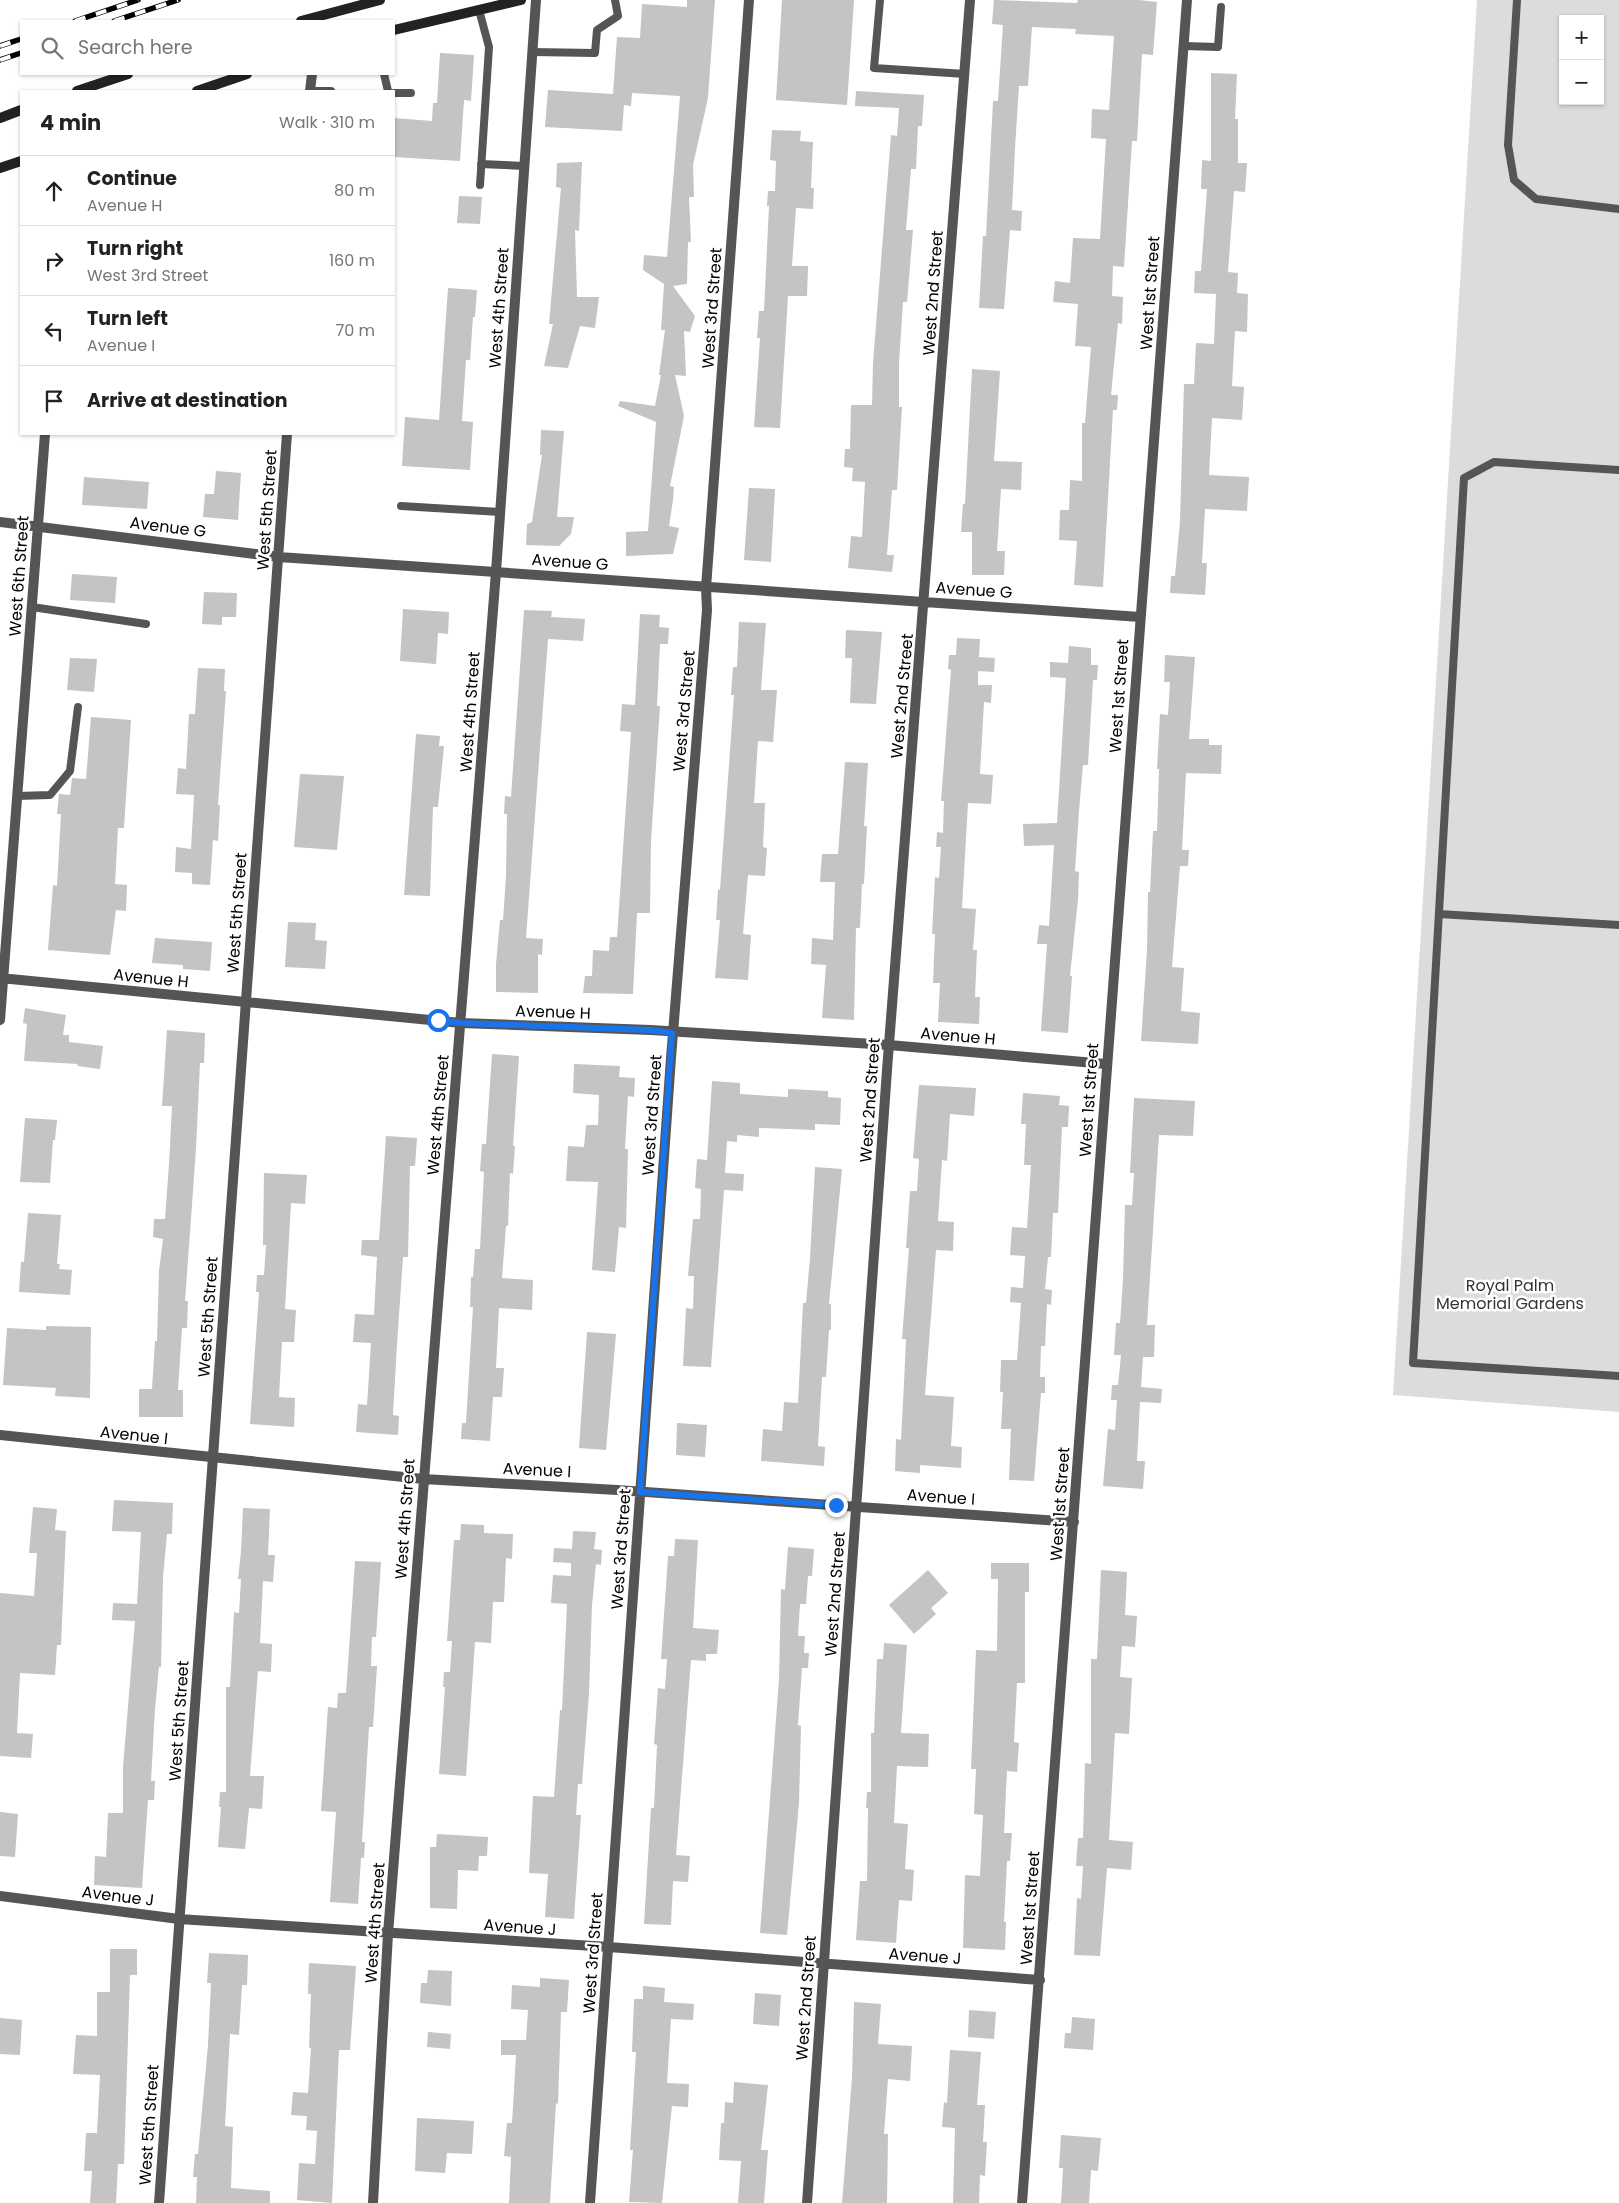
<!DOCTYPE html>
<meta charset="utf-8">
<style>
body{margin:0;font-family:Poppins,sans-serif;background:#f2f2f2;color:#222}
.controls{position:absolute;right:15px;top:15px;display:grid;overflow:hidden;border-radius:0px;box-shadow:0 1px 4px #0004}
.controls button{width:45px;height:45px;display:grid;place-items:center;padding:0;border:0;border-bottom:1px solid #e0e0e0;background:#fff;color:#222;font:25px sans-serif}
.stop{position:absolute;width:15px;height:15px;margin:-11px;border:4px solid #1a73e8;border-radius:50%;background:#fff}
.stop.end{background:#1a73e8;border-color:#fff;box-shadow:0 1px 5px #0008}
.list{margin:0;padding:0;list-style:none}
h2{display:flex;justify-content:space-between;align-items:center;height:65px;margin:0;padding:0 20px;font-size:21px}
h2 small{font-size:16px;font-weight:400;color:#767676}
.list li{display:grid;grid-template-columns:32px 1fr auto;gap:15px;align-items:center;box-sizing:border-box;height:70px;padding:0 20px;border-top:1px solid #e0e0e0}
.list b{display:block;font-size:19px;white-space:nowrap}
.list p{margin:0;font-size:16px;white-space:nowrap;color:#767676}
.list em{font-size:16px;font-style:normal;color:#767676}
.icon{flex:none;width:28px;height:28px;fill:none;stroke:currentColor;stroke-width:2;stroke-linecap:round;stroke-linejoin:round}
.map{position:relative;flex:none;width:1619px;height:2203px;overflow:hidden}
.search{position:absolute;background:#fff;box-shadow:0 1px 4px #0004;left:20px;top:20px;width:375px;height:55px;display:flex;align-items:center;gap:12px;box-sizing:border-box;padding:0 18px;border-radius:0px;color:#767676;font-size:19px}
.panel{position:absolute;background:#fff;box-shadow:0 1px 4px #0004;left:20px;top:90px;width:375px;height:345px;border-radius:0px}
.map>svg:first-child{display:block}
.green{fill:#dcdcdc;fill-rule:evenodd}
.building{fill:#c4c4c4}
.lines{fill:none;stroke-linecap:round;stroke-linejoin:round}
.lane{stroke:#555;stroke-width:8}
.street{stroke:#555;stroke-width:10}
.secondary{stroke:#222;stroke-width:10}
.rail-casing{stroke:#000;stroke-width:5.5}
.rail{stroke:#fff;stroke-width:4;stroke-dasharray:11;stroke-linecap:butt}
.route{stroke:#1a73e8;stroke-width:6}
.labels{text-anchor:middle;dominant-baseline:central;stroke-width:5;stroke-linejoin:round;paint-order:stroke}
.street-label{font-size:16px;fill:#000;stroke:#fff}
.park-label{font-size:16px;fill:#333;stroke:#fff}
</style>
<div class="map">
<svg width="1619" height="2203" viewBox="0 0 1619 2203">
<rect width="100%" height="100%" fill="#fff"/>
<path class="green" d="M1477,0H1619V1412L1393,1395ZM1563,19H1600V101H1563Z"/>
<path class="building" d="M687,0H715L708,98L693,165L694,197H689L691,242H688L687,284L673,286L695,316L690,332L684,331L686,376L675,375L684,416L670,486L674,487L673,500L669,526L679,528L673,554L626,556V532L648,531L656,422L618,406L620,401L655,406L661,375H659L665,330H661L664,284L643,270L644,255L667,257L680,96L632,93L631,106L624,105L622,131L545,127L548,90L613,94L617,37L640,38L642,4L687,7Z
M782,0H854L847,105L776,100Z
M994,0L1077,3L1078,0H1139L1157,2L1153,55L1142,54L1137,141H1132L1124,267L1113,266L1112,296L1123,297L1122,324L1118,323L1111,395H1118L1117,410H1113L1103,587L1074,585L1077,541L1059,540L1060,510H1069L1070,480L1082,481V423H1085L1091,347L1075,346L1078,304L1053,302L1055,281L1070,283L1073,238L1100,239L1106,139L1091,138L1092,109L1109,110L1114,36L1075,34L1076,29L1032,27L1028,86H1019L1015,148L1012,210L1022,211L1021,231L1010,230L1004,309L979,308L983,236H986L993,101H998L1003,25L992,24Z
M440,53L474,55L471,101L464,100L460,161L394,157V118L432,121L433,103H437Z
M1211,73L1237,74L1235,119H1238V163H1247L1245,192L1234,191L1228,272L1238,273L1237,293L1248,294L1247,332L1235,331L1232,386L1244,387L1242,420L1212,418L1209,475L1249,477L1247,511L1205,509L1202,563H1207L1205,595L1170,593L1171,576H1175L1180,521L1184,384H1194L1196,343L1214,344L1216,294L1194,293L1195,271H1201L1207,189H1201L1202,160L1211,161Z
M856,91L924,95L922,126H918L916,169H911L906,230H913L907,302H903L899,364V407H902L897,490H892L887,555H894L892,572L848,568L851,536L862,537L865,482L852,481L853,468L844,467L845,449H850L851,405H872L873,363L891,135L897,136L899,108L855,106Z
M772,130L801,131L800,141L813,142L811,188H814L813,209L796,208L792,266H808L807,296H788L780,428L754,427L760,338H757L759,311H764L769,206H767L768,191H775L776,161L770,160Z
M582,162L579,231L575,230L577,297H599L595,328L580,326L568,368L544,366L553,324H549L561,188L556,187L557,163Z
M459,196L482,197L480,224L457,223Z
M448,288L477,290L475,317H473L470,360H466L462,421L473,422L470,470L402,466L405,417L439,420Z
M972,369L1000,371L994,461L1022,462L1021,490L1001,489L997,551H1005L1004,575H972V532H961L963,504H965Z
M541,430L564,431L557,517H574L571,534L559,546L526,545L527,524L532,522L542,455H540Z
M216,471L241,473L238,520L203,517L205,494H214Z
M84,477L149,482L147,509L82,505Z
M749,488L775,489L771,562L744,560Z
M72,574L117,577L115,603L70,600Z
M204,592L237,593L236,617H222V625L202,624Z
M403,609L449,612L448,634L438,633L436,664L400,661Z
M524,610L552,611L551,617L585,619L583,641L548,639L526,938L543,939L542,955L538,954V993L496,992V964L500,920H503L506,876L507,814H504L505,796L511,797Z
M640,614L660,615L659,627L669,628L668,644H660L657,706H660L651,841L650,913H637L633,994L583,993L585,976H592L593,950L609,951L610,937H617L631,732L620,731L622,704L635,705Z
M739,622L766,623L761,690H777L773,742L758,741L754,803H765L763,847L767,848L765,876L748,875L743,934L751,935L748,980L715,978L720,920H716L718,889L720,890L734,695H731L733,667H737Z
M846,630L882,632L876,704L850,703L852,658H845Z
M957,638L980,639L979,657L995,658L994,672L978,671V685H992L991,703L984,702L980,774L993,775L991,804L968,803L962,908L976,909L973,950H977L975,997H980L979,1024L938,1022L940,983H933L935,934H932L935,877L939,878L941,847H936L937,832L943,833L944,801H941L951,670L948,669L949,655H956Z
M1069,646L1091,648V665H1098L1097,680H1093L1088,765H1083L1079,811L1075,871L1079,872L1078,899L1070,976H1072L1068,1033L1041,1031L1047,944H1037L1039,925L1049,926L1054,845L1024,846L1023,824L1057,823L1066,678L1050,677V662L1068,663Z
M1165,655L1195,657L1189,739H1209V745H1222L1221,774L1186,773L1182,850H1189L1188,866H1180L1172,967L1184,968L1181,1011L1200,1013L1198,1044L1141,1041L1147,950L1148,892H1150L1153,831H1157L1159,769H1157L1160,714L1168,715L1170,682H1164Z
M70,658L97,659L94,692L67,690Z
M198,668L225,669L224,691H226L218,805H220L218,841L213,840L210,885L192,884V873L175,872L176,847L191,849L194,795L176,794L178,768L186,769L189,714H195Z
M91,717L131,720L124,828H118L115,884L127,885L126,911L116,910L110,955L48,950L53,885L57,886L61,814H57L59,794L70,795L72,778L86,779Z
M416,734L440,736L439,746H444L438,807H433L430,896L404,895Z
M845,762L868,763L864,826H867L864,884H862L860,928H856L854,1020L822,1018L826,965L811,964L812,938L833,940L835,882H820L822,854H838Z
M300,774L344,776L337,850L294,847Z
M288,922L316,923L315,940L327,941L325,969L285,967Z
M155,938L212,942L210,971L183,969V965L152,963Z
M25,1008L66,1015L63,1035H69V1042L103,1046L100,1069L77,1066L78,1064L24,1061L27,1024L23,1023Z
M167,1030L205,1033L204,1063H200L196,1149L185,1301H188L187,1328H182L178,1390H183V1417H139V1389H152L155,1341H157L159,1271L163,1239L153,1237L154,1219H165L169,1164L172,1106H162Z
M492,1054L519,1056L513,1146H515L513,1174L510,1173L508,1226H506L502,1278L533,1280L532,1310L499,1308L496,1368H504L502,1397H493L490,1441L461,1439L462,1423H466L473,1307H470L471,1277H473L475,1249H480L484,1172L480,1171L482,1144H486Z
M574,1064L620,1066L619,1077L635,1078L634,1097L628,1096L625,1149H628L626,1228L619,1227L615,1272L592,1270L598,1182L566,1181L568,1146L584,1147L586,1125H598L599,1095L573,1093Z
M712,1081L740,1083V1094L788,1097V1089L828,1091V1097L841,1098L840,1125L815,1124V1130L759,1128V1137L737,1135V1142L727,1141L725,1173L744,1174L743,1191L724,1190L711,1367L683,1366L686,1308L693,1309L694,1276H688L693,1219H700L701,1189L695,1188L697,1159L707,1160Z
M919,1085L976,1088L974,1116L950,1114L947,1161L942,1160L938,1221L954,1222L953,1251L936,1250L925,1395L954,1397L951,1446L962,1447L961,1468L920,1465V1473L895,1471L896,1439L901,1440L904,1383L906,1339H902L909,1248H906L908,1219L910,1191H917L919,1159L913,1158Z
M1023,1093L1060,1096L1059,1105L1069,1106L1068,1127H1062L1058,1213H1053L1051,1257H1048L1045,1289L1052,1290L1051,1305L1047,1304L1045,1346H1041L1040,1377H1045V1393H1041L1034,1481L1009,1480L1011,1429H1001L1003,1392H1000L1001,1360H1017L1021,1303L1010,1302L1011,1287L1023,1288L1025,1256L1010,1255L1012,1227L1027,1228L1031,1165H1024L1026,1124H1021Z
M1134,1098L1195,1101L1193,1136L1159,1135L1147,1325H1155L1154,1357H1143L1141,1387L1162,1389L1161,1403L1140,1402L1137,1461H1145L1143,1489L1103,1486L1108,1429L1115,1430L1117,1400H1111L1112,1385H1118L1121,1355H1114L1116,1323H1120L1123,1280L1125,1205H1132L1134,1173H1130Z
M25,1118L57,1120L55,1140H53L50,1183L20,1182Z
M386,1136L417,1138L415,1166H410L408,1257H403L397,1344L393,1415L399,1416L398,1435L356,1432L358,1404L367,1405L371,1343L353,1342L355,1314L374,1315L377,1257L361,1255L362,1240H379Z
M815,1167L842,1169L829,1304H831V1330H829L826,1377H822L818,1446L825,1447L824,1466L761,1461L763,1429L782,1431L784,1402L798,1403L803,1303H806L810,1258Z
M264,1173L307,1175L305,1204L291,1203L285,1309L296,1310L294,1342H282L279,1397L295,1398L294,1427L250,1424L259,1292H256L257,1275H264L266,1245H263Z
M28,1213L61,1215L57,1264H60L59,1269L72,1270L70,1295L19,1292L21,1262H24Z
M46,1326L91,1327L90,1398L55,1396L56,1388L3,1385L7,1328L46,1330Z
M587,1332L616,1334L606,1450L579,1448Z
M677,1423L707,1425L705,1457L676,1455Z
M114,1500L173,1503L172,1534H167L163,1577L161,1667H159L155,1709L151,1781H155L154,1800H148L142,1888L94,1885L95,1856L106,1857L108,1813H123V1767L135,1621L112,1620L113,1603L137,1604L141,1532L112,1531Z
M33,1507L57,1509L55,1530L66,1531L61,1645H57L55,1675L20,1673L17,1733L33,1734L31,1758L0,1756V1593L34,1596L37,1553H29Z
M243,1508L270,1509L268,1555H275L273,1582L263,1581L260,1643L272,1644L271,1672L258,1671L250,1776H264L262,1809L249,1808L245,1849L218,1847L221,1807H219L220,1792H226V1687H230L234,1612L239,1613L241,1579H238L241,1552Z
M461,1524L484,1525V1533L513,1534L512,1559L506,1558L504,1602H493L491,1643L475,1642L466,1776L439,1774L445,1687H443L444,1672H450L452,1641H447L454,1540H460Z
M573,1531L596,1532L594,1549L602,1550L601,1565L596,1564L592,1605L589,1694L582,1784H578L576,1815H581L574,1919L545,1917L548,1874L529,1873L533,1796L554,1797L560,1710H562L567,1604L551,1603L553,1575L571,1576V1563L553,1562L554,1548L572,1549Z
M675,1539L698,1540L693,1628L719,1630L717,1654H706V1661L691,1660L676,1855L690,1856L688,1882L673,1881L671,1925L644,1924L651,1808H654L657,1745L654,1744L658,1688L665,1689L667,1659H661L668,1556H674Z
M788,1547L814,1549L812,1576H808L806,1604H800L798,1636H805L804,1653H809L808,1668H802L798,1725L801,1726L799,1803L787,1935L760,1933L779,1679L781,1589L785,1590Z
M355,1561L381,1562L376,1637H372L371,1666H377L373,1727H369L362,1842H365L364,1858H361L358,1904L330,1902L336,1812L321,1811L328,1707L337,1708L338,1693H346Z
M991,1563H1029V1592H1025V1683H1017L1014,1742L1019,1743L1017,1772L1007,1771L1004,1833H1012L1010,1861H1007L1004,1922H1006L1005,1950L963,1948L965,1875L980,1876L983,1815L974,1814L976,1769H971L976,1650L997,1651L998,1579H991Z
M928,1570L948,1593L931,1608L936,1614L914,1634L889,1605Z
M1101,1570L1127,1572L1125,1615L1137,1616L1135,1647L1122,1646L1120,1677L1132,1678L1129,1734L1115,1733L1109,1840L1133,1842L1131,1870L1107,1868L1100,1956L1074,1955L1077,1898L1081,1899L1083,1866H1076L1078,1838H1083L1085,1763L1091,1764V1659H1097Z
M884,1643L907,1645L901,1733L929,1734L928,1767L897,1766L894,1823L908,1824L905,1869L914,1870L912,1901L899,1900L896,1943L856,1940L860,1881H867L868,1808H866L867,1792H871V1733H874L877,1659H883Z
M0,1812L18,1814L15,1857L0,1856Z
M437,1834L488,1837L487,1856H479L478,1871L458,1870L457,1909L430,1908V1847H436Z
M110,1949H137V1975H130L124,2164H118L116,2203H90L92,2171H84L86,2133H97L100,2075L73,2074L76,2035L97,2036V1992H110Z
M209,1953L248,1955L247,1985H242L239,2035L230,2034L225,2126L233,2127L231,2188L270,2191V2203H196L197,2177H193L195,2154H198L208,2045L211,1983H207Z
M309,1963L356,1966L350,2050H339L332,2203L297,2200L299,2163L315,2164L317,2131L306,2130L307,2116L291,2115L293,2092L308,2093L311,2048H309L311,1994H308Z
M428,1970L452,1971L451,2006L420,2003L421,1983H427Z
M540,1978L569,1980L567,2012H561L558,2104L556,2103L550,2203H509L511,2157L504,2156L507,2123H512L516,2055H501V2040H526L528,2010L511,2009L512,1985L540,1987Z
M643,1986L665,1988L664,2002L694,2004L693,2020L671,2019L667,2083L689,2084L688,2107L672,2106L662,2203L629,2202L633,2150H630L636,2052H632L634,1999H643Z
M755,1993L781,1995L779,2026L753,2024Z
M854,2002L881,2004L878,2044L912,2046L910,2081L888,2079L884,2134H888L887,2203H842L852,2078Z
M969,2010L996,2012L994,2039L968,2037Z
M1072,2017L1095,2019L1093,2050L1064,2048L1065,2033H1071Z
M0,2018L22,2020L20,2055L0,2054Z
M428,2032L451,2034L450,2049L427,2047Z
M950,2050L981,2052L977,2105H985L983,2142H987L985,2176L980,2175L979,2203H953L955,2128L942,2127L944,2102L947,2103Z
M734,2082L768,2085L761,2150H768L764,2203H738L741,2161L719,2160L721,2123H724L725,2102L733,2103Z
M417,2118L474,2121L472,2154L447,2153L445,2173L415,2171Z
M1061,2135L1101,2138L1098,2171L1091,2170L1089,2203H1061L1063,2168H1059Z"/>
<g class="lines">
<path class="lane" d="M880,0L874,68L965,74
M1517,0L1508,145L1514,180L1536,199L1619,209
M479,10L489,47L480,185
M1183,46L1218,47L1221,7
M532,52L595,53L597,30L618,16L615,0
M384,74L388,91
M310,91H331
M394,93H411
M481,164L524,166
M1619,470L1494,462L1464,478L1413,1363L1619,1376
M401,506L500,512
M32,607L146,624
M17,796L50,795L70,771L78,707
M1439,914L1619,925"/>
<path class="street" d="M310,91L312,74
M0,522L279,557L1140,617
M0,978L461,1023L651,1030L889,1045L1106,1064
M0,1020L45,434
M0,1435L423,1479L617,1490L1074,1522
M0,1896L179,1919L609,1947L1040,1980
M159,2203L287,434
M373,2203L388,1934L496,572L536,0
M590,2203L671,1058L707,610L706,588L749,0
M807,2203L887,1070L970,0
M1022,2203L1187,0"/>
<path class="secondary" d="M301,21L380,0
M394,30L521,0
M77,91L128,74
M197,91L247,74
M0,118L21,110
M0,168L21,161"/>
<defs>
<path id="rail" d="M75,21L138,0
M114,21L178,0
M0,46L21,39
M0,60L21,53"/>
</defs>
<use href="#rail" class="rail-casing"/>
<use href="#rail" class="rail"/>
</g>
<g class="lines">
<path class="route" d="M438,1020L461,1023L651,1030L672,1033L640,1492L836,1505"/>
</g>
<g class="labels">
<g class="street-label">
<text transform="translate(933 293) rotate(-86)">West 2nd Street</text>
<text transform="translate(1150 293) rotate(-86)">West 1st Street</text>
<text transform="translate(499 308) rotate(-86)">West 4th Street</text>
<text transform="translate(712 308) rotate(-86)">West 3rd Street</text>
<text transform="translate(267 510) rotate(-86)">West 5th Street</text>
<text transform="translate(168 527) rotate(7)">Avenue G</text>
<text transform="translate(570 562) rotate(4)">Avenue G</text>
<text transform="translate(19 576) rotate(-86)">West 6th Street</text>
<text transform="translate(974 590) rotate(4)">Avenue G</text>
<text transform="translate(902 696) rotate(-85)">West 2nd Street</text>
<text transform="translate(1119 696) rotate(-86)">West 1st Street</text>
<text transform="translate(684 711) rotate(-85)">West 3rd Street</text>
<text transform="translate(470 712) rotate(-86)">West 4th Street</text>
<text transform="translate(237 913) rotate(-86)">West 5th Street</text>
<text transform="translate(151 978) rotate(6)">Avenue H</text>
<text transform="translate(553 1012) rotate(2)">Avenue H</text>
<text transform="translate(958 1036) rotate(5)">Avenue H</text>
<text transform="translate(870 1100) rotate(-86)">West 2nd Street</text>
<text transform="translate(1089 1100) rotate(-86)">West 1st Street</text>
<text transform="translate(438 1115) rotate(-85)">West 4th Street</text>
<text transform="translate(652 1115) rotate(-86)">West 3rd Street</text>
<text transform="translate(208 1317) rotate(-86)">West 5th Street</text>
<text transform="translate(134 1435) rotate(6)">Avenue I</text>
<text transform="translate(537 1470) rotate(3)">Avenue I</text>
<text transform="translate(941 1497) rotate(4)">Avenue I</text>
<text transform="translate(1060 1504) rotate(-86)">West 1st Street</text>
<text transform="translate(405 1519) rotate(-86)">West 4th Street</text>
<text transform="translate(621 1549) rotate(-86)">West 3rd Street</text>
<text transform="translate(835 1594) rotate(-86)">West 2nd Street</text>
<text transform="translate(179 1721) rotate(-86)">West 5th Street</text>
<text transform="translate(118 1896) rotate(7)">Avenue J</text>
<text transform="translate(1030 1908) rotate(-86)">West 1st Street</text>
<text transform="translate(375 1923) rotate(-86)">West 4th Street</text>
<text transform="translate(520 1927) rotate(4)">Avenue J</text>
<text transform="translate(593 1953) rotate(-86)">West 3rd Street</text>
<text transform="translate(925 1956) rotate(4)">Avenue J</text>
<text transform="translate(806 1998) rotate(-86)">West 2nd Street</text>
<text transform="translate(149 2125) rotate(-86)">West 5th Street</text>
</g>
<g class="park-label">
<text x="1510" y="1285">Royal Palm<tspan x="1510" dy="18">Memorial Gardens</tspan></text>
</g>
</g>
</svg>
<div class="controls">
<button>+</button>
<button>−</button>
</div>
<div class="stop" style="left:438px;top:1020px"></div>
<div class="stop end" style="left:836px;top:1505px"></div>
<div class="search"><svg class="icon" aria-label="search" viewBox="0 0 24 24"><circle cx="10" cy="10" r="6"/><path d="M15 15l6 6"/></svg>Search here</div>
<section class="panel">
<h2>4 min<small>Walk · 310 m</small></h2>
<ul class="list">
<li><svg class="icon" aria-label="ahead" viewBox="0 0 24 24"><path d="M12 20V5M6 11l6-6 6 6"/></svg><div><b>Continue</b><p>Avenue H</p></div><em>80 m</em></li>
<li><svg class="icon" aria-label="right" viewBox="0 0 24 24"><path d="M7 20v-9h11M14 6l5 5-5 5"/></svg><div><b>Turn right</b><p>West 3rd Street</p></div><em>160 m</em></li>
<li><svg class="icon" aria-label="left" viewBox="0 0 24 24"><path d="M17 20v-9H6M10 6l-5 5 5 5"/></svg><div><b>Turn left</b><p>Avenue I</p></div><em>70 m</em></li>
<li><svg class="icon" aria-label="arrive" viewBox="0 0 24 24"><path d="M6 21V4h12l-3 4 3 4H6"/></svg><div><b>Arrive at destination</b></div></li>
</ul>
</section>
</div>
